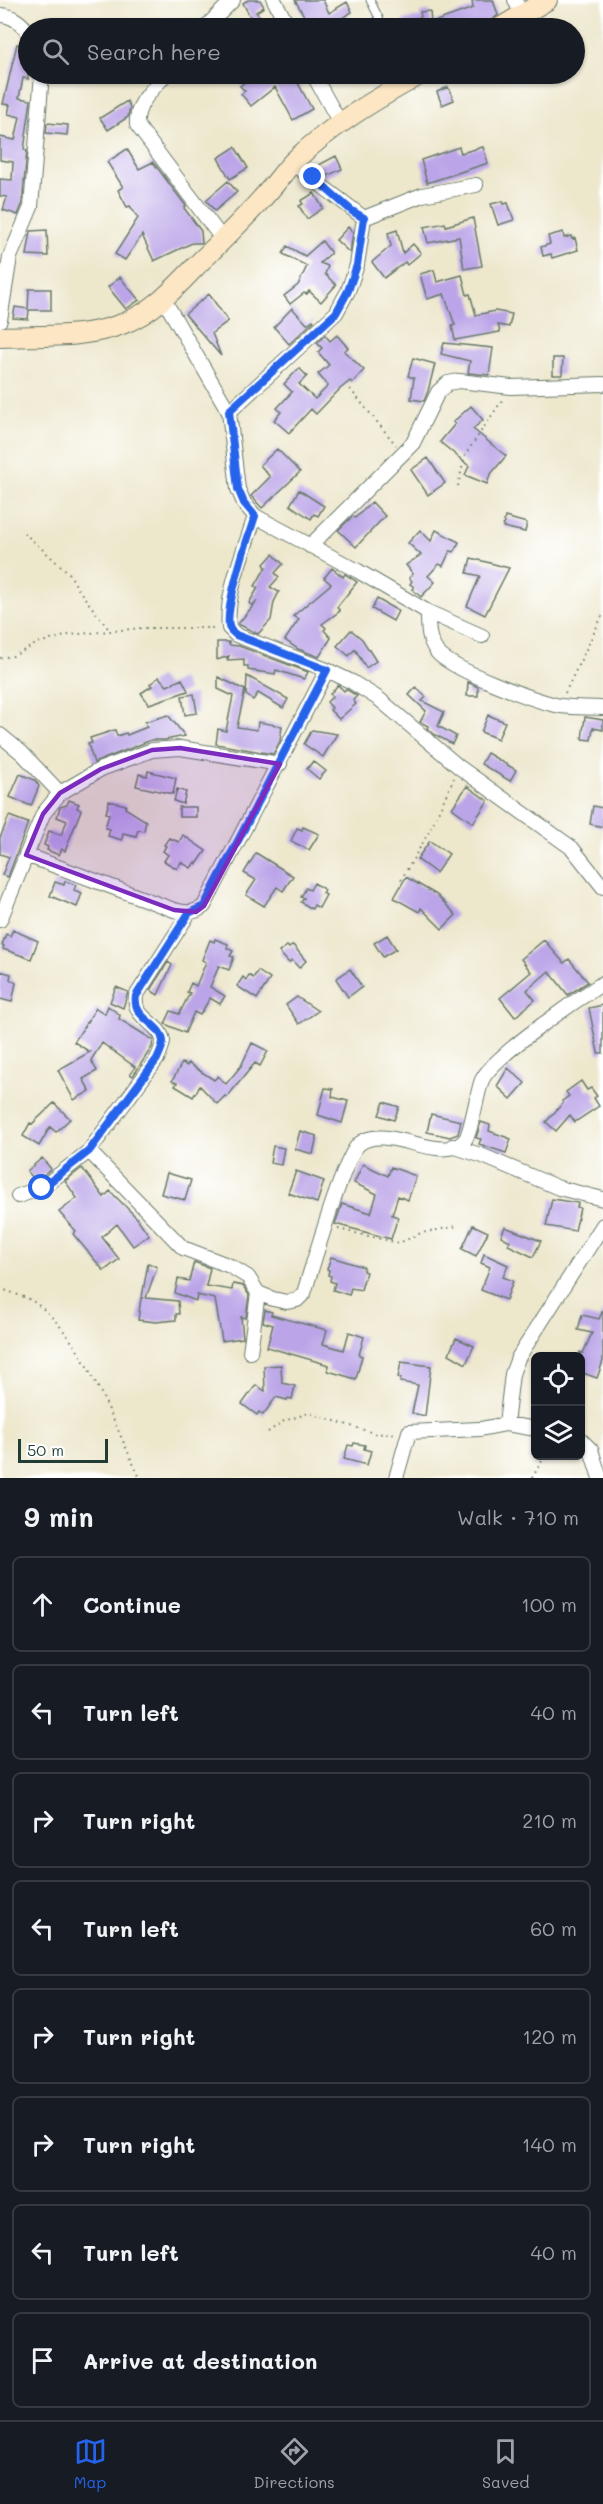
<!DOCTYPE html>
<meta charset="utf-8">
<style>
body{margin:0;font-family:Mali,sans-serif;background:#20242c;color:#f1f3f6}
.controls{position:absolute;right:18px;bottom:18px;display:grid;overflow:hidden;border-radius:9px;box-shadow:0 2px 4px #0004}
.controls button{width:54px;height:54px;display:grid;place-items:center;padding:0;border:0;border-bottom:2px solid #363941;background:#171b24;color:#f1f3f6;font:30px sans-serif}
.scale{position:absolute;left:18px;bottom:15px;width:90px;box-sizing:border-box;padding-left:6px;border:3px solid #1f3d34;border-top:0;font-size:16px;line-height:21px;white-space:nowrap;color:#1f3d34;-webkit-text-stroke:4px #fff;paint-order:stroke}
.stop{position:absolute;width:18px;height:18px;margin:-14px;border:4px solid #2563eb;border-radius:50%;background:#fff}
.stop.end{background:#2563eb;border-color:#fff;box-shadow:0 2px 6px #0008}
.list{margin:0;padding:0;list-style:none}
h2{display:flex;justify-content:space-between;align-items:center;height:78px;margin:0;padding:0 24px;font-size:26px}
h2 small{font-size:20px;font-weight:400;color:#9ea1a6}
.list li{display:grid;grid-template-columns:39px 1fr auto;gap:18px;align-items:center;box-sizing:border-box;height:96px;margin:0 12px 12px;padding:0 12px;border:2px solid #363941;border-radius:9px}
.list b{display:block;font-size:22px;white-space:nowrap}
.list em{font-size:20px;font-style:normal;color:#9ea1a6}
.icon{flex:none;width:33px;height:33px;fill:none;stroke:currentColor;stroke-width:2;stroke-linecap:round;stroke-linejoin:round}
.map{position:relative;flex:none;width:603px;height:1478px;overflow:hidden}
.search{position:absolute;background:#171b24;box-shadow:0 2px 4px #0004;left:18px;right:18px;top:18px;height:66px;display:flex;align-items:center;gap:15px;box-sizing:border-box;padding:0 21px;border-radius:33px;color:#9ea1a6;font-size:22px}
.sheet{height:942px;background:#171b24}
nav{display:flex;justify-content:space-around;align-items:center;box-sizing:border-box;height:84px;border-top:2px solid #363941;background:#171b24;font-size:16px;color:#9ea1a6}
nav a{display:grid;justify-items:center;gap:3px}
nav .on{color:#2563eb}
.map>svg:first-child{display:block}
.building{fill:#bba5e8}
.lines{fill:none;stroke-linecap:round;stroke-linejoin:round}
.lane-casing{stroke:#677869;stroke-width:9}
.street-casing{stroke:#677869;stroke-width:16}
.secondary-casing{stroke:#677869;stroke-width:22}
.path{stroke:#677869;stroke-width:2;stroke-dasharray:1.5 4.5;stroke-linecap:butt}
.lane{stroke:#fff;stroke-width:7}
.street{stroke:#fff;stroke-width:14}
.secondary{stroke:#fce6c4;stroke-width:20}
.route{stroke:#2563eb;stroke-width:8}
.marked{fill:#7b2cbf;fill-opacity:0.2;stroke:#7b2cbf;stroke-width:4.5;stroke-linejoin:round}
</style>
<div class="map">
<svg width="603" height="1478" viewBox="0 0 603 1478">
<rect width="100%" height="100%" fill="#fff"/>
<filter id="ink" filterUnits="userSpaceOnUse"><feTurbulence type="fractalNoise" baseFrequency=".0167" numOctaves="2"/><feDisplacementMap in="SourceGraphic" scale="12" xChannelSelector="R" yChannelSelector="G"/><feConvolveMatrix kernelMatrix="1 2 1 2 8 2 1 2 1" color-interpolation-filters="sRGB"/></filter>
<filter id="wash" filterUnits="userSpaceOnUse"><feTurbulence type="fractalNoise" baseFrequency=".008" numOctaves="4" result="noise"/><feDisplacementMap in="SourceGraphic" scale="24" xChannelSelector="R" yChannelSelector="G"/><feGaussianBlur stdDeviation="1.35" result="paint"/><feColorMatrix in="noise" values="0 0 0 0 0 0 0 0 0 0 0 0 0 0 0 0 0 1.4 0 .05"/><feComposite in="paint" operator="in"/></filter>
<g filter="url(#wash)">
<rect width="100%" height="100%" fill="#ede7cc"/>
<g id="blocks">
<path class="building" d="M248,0H260L264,7L256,12L269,28H256L243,3Z
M295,0H323L329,13L347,2L352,12L334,23L338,28H311Z
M472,0H493L498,15L489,23L473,28H405L403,20L421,17L420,12L430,11L431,23L473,8Z
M17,44L28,47V79L23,78L19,98L31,100L24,150H27L22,205L18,215L3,210L7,197L0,196V179L12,180L13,162L0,160V137L15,140L20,117L8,114L10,105L3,104Z
M263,74H293L312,109L293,120L275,87L251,106L241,94L245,91L240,86L251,77L253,79Z
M448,87L454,100L442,105L437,92Z
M127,101L130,107L128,117L108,130L100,118Z
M47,123L68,125L67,135L46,133Z
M235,147L248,168L230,179L218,158Z
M459,147L461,153L483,147L488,163L427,183L421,160Z
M127,149L139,169L153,162L186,206L184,208L201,231L202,243H192L154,261L142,235L125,260L115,254L138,218L130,206L127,207L118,190L123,187L107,162Z
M336,156L342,169L325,177L317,171L315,167Z
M228,181L237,192L215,211L206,200Z
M314,193L323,208L307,219L299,206L303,204L301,201Z
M503,201L504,204L508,203L514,220L498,225L491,204Z
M473,218L482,266L464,269L459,237L428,243L424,227L445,223L446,226Z
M348,227L353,232L350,253L336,240Z
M47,230L48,256L27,255L31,231Z
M397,230L403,253L413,244L421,253L407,265L405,262L384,278L372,262L391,246L388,233Z
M563,232L564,238L571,236L572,239L575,238L578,250L552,258L551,254L543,256L541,247L550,244L548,236Z
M322,241L331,253L320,263L328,266L325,274L336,285L321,302L309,291L307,294L304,293L290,304L284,296L298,285L307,266L283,254L287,246L305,256Z
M434,270L437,282L462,275L467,295L470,294L476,315L495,311L512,314L509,327L498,325L500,332L455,340L452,326L455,325L444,294L427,299L420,274Z
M120,277L139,300L126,309L108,287Z
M29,289H51V310H29L28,319L13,318L15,307L28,309Z
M209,294L228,321L212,333L221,356L185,314Z
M292,308L307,324L313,320L314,321L289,344L274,327Z
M325,335L330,341L337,335L348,348L344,351L364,370L352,383L350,381L340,389L316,414L311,409L289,433L274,420L281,412L277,408L292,392L284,384L299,368L307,376L299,384L315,399L328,386L318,374L329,365L318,352L322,348L317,343Z
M444,343L493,348L489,375L468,373L470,361L441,354Z
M413,358L435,364L428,391L424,401L411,399L414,378L408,376Z
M553,358H563L562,375H553Z
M471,406L483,420L473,429L506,456L490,475L487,484L465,475L469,466L440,442L455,424L453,422Z
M277,449L300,472L262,508L251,496L270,477L260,465Z
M428,458L445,483L428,495L411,470Z
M299,490L324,506L318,516L314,514L311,519L290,505Z
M372,502L385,516L356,547L338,530L353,516L355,518Z
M505,517L527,523L525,532L503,527Z
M420,530L431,541L436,530L459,542L454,552L450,551L443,566L439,564L428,576L435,582L421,597L412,589L414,587L410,584L412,581L409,578L413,574L406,565L421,555L408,543Z
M273,554L283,564L275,573L279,577L270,587L279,592L274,602L271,620L258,634L238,624L257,601L252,606L249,603L258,588L255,586L266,567L264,564Z
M471,558L509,568L485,615L467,606L480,576L467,573Z
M332,568L343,577L345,574L357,582L337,607L340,611L322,624L326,628L324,630L331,638L319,657L298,649L285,640L299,619L293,616L331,584L324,578Z
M377,599L398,611L393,621L372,609Z
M351,630L362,639L376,661L366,668L355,649L349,656L337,646Z
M217,642H229V645L239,646L308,672L304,679L276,670L275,674L248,670V666H244V659L227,660L229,656L217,660Z
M247,676L288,699L283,708L258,693L253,700L246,695Z
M159,677L167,686L182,679L188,691L149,704L141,693L152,686L150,684Z
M218,677L245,690L237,727L257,730L258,722L282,726L280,741L273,754L216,744L218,729L226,731L233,696L218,689Z
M468,682L478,687V696H467Z
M338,685L344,691L346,689L357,696L353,700L356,704L339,719L330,710L332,708L327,702L333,696L330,694Z
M416,687L426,697L422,701L444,712L438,726L456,736L452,744L434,734L427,728L428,726L420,722L426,711L409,695Z
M194,694L197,713L185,715L182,696Z
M168,715L185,736L165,740H151L94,763L88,744L92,743L90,738L115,730L117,736L126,733L127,735L147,727L145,722Z
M488,715L505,722L498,739L481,732Z
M585,717L603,720V730L593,728L591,740L582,739Z
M312,730L337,734L323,757L304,744Z
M487,753L516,770L510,781L481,764Z
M313,761L326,771L319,779L307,769Z
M148,771L176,778L173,794L136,786L139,774L147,776Z
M20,774L35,780L39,786L31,806L10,797Z
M467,786L488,801L473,823L452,808Z
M177,789L186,792L183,804L174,801Z
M69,800L79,804L77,808L81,810L65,851L62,849L59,855L47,850L48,847L44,845L49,831L61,835L67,821L57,817L60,807L67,805Z
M109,801L126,805L125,808L146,821L144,831L138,830L136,836L123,833L122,840L108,836L110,829L105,828L109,814L106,813Z
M593,806L603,808V827L590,824Z
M179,807H196V817H179Z
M9,816L28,823L8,877L2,875L9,857L0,854V838Z
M303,827L319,834L309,850L291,841L297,828L302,830Z
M183,835L206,851L197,864L195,862L191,868L181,862L177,869L164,861L168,855L163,851L166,846L164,845L169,838L179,842Z
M430,841L449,854L436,873L417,859Z
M256,853L293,876L283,891L277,887L264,906L246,895L256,880L244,873Z
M406,877L437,895L456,915L442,929L421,908L419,912L394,898Z
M65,881L76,885L74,890L82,893L77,907L50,896L55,882L64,885Z
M314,883L325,890L323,893L326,895L319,908L314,905L312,909L301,902L304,898L301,897L306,888L310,890Z
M13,930L38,941L31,959L3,949L4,946L2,945L6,934L10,936Z
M387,935L396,949L383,957L374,943Z
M215,939L228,944L227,948L233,951L230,956L234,957L229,970L219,966L210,987L225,996L220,1004L210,998L200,1015L194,1012L185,1033L165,1024L171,1011L179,1014L190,993L187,992L191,983L196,986L206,962L202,960L210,940L214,942Z
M544,940L564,963L569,959L588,982L568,995L549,971L527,990L535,1000L515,1017L500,998L531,972L521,959Z
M293,945L306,961L299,968L292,960L289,963L279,952L287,946L289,948Z
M168,962L172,965L158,995L150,990Z
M350,969L362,987L348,997L336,979Z
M0,971L11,974L10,979L16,983L12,1002L0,999Z
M258,971L270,979L257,999L237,986L243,977L246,980L249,975L253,978Z
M116,987L128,992L123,1008L110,1002Z
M297,997L318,1011L299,1024L286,1005Z
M603,1005V1053H598L589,1008Z
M108,1006L120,1015L119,1019L153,1040L152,1047L133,1076L130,1074L135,1067L102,1043L91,1060L97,1071L83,1079L90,1091L74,1100L58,1070L90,1052L74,1042L96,1008L105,1014Z
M252,1043L268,1051L260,1066L255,1063L227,1097L225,1096L217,1104L200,1086L193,1097L175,1086L177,1083L172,1081L182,1063L187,1066L188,1063L214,1080L218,1076L226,1084L241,1066Z
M508,1068L525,1083L511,1099L497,1086Z
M581,1081L587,1090L591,1088L597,1096L594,1098L599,1106L575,1122L570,1115L556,1131L546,1122L563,1103L562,1101L569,1096L566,1092Z
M325,1088L333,1089L332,1097L348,1101L342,1123L318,1115Z
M384,1102L399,1107L394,1120L379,1115Z
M54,1103L70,1119L56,1132L50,1127L39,1146L23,1136L30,1123L32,1124Z
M431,1114L461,1121L458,1134L450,1137L427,1132Z
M481,1122L490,1125L489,1131L511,1139L506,1153L479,1144L481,1139L476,1138Z
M300,1131L317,1136L313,1154L295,1149Z
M273,1146L284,1148L281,1165L270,1163Z
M42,1158L51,1169L36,1181L27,1171Z
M363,1164L388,1176L391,1167L416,1176L408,1200L398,1196L392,1215L398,1217L391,1239L335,1224L342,1204L371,1213L377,1194L354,1183Z
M82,1168L104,1197L110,1191L137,1218L149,1235L133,1246L117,1224L102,1237L119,1259L104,1271L73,1234L76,1231L59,1212L77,1198L65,1181Z
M296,1171L324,1181L317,1203L288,1193Z
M167,1173L191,1180L185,1200L161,1194Z
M552,1199L578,1203L577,1207L580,1208L575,1231L546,1226Z
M473,1225L488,1232L476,1256L462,1249Z
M505,1227L541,1241L533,1257L508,1245L510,1241L501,1236Z
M484,1254L508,1265L503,1277L513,1281L506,1300L481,1290L490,1267L481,1263Z
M331,1257L364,1267L363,1271L366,1272L361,1290L351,1288L349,1295L333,1290L335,1283L330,1281L331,1276L328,1275L329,1270L327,1269Z
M194,1262L210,1268L206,1286L232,1290L233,1284L243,1286L249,1295L246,1318L241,1317L243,1338L222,1341L215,1299L197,1295L196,1301L175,1293L178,1279L189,1281Z
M148,1263L157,1267L146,1298L178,1301L179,1314H176V1320L156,1322L138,1320L141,1298H144L142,1297Z
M265,1310L272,1312L271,1315L327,1330L323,1344L344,1350L349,1332L364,1337L359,1355L362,1356L356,1379L328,1371L329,1365L267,1347L273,1325L263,1322Z
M603,1310V1361L597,1378L580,1372V1352L583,1353L592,1333L578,1330L582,1315L599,1319Z
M456,1338L474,1346L466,1364L449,1354Z
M401,1362L431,1366L425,1416L412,1413L418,1385L400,1382L401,1378H398Z
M281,1365L282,1383L295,1386L292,1399L288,1398L287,1400L276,1397L263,1415L259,1412L257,1415L242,1404L256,1385L265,1391L264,1366Z
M354,1443L365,1445L364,1449L371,1451L367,1465L344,1459L348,1445L353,1446Z"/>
</g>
</g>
<g filter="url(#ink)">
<use href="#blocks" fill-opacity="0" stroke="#677869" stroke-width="1.5"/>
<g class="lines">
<defs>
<path id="lane" d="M370,0L384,28"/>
<path id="street" d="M274,0L289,28
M515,0L522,16
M0,15C11,15 23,23 28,33
M205,28L233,0
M166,74C153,89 135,104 137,125L223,240
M313,74L340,123
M292,163L364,218
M163,298L229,412L238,489L244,503L255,516L358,571L428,612L482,636
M0,320L10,257L31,207L42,74
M229,412L336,313L348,291L357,265L364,218L422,195L476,185
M255,516C245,550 225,592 229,628L236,635L327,670L352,682L379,699L459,767L572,848L603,887
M310,546L413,443L438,392L448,383L459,381L511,387L603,384
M428,612C428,628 428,640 437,652C450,669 539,703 561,706C575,708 589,707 603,708
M0,735L22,753L60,793
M26,855L174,910C186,913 193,914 204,906L327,670
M0,920L43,814L60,793L101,769L152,750L180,748L280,764
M452,1146L483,1156L559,1188L603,1199
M89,1151L183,1248L230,1266L248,1277L258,1293L273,1299L287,1302L297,1300L304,1293C312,1268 344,1156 359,1144C385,1122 441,1165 464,1141C471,1135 477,1092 482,1080C493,1056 578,999 603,983
M18,1196L42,1188L89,1151L157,1059C159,1054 163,1046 163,1041C161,1023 132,1019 136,996L189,913
M250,1352L258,1293
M506,1424L512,1374L518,1358L603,1225
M580,1439L591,1450L600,1478
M396,1478L409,1432L480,1429L506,1424L536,1429"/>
<path id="secondary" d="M500,28L547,0
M0,337C40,335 84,339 122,324C154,312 177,286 200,262C225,238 250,213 273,186C280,178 286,169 293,162C330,126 376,99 421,74"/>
</defs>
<use href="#lane" class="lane-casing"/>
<use href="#street" class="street-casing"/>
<use href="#secondary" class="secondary-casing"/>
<path class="path" d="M350,389L396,445
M458,486L465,455L503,399
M24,533L69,573L78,589L110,631
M0,658L13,656L38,643L69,635L142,628H217
M565,693L603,614
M401,880L429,832L454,778
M338,1229L399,1243L421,1233L458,1226
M0,1288C11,1293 24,1296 34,1302C83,1335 114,1425 140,1478
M268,1432L284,1421L309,1413L377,1434L397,1433
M532,1478L545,1456"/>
<use href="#lane" class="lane"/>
<use href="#street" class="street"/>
<use href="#secondary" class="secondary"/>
</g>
</g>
<g class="lines" filter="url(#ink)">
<path class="route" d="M42,1188L89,1151L157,1059C159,1054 163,1047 163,1041C161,1023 132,1019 136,996L189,913L204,906L327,670L236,635C234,633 231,631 230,629C222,615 249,534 255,516L244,503L238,489L229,411L336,313L348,291L357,265L364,218L352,211L313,177"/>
</g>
<path class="marked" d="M180,748L280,764L204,906L196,912L174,910L26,855L43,814L60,793L101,769L152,750Z"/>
</svg>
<div class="controls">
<button><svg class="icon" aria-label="locate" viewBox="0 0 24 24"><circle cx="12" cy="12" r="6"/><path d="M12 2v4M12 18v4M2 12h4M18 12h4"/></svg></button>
<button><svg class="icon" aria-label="layers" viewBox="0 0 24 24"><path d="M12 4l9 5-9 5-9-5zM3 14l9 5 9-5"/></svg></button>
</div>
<div class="scale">50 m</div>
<div class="stop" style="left:42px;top:1188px"></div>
<div class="stop end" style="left:313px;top:177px"></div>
<div class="search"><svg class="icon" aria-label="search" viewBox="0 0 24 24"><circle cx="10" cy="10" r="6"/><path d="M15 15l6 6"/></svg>Search here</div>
</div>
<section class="sheet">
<h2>9 min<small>Walk · 710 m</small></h2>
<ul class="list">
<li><svg class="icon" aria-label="ahead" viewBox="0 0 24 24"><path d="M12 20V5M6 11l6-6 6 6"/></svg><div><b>Continue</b></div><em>100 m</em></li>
<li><svg class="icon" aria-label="left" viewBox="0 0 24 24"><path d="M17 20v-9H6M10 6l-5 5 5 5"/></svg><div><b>Turn left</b></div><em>40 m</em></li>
<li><svg class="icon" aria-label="right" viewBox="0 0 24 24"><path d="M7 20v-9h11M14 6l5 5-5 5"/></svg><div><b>Turn right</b></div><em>210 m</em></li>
<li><svg class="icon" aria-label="left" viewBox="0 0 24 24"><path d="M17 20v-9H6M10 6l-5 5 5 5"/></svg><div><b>Turn left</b></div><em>60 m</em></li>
<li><svg class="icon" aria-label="right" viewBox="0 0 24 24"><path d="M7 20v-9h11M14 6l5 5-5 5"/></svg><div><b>Turn right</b></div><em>120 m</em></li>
<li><svg class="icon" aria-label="right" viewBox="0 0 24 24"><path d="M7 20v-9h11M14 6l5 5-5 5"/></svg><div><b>Turn right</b></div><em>140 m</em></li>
<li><svg class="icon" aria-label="left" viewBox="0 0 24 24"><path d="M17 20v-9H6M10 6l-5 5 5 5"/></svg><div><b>Turn left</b></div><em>40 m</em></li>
<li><svg class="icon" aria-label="arrive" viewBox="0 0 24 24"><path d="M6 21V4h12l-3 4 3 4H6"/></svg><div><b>Arrive at destination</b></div></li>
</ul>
</section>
<nav>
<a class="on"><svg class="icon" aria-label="map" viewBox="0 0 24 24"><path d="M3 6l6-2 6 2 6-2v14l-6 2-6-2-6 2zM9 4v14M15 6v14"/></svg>Map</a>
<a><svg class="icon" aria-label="directions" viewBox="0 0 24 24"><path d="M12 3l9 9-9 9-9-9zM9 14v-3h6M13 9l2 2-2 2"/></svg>Directions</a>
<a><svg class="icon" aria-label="saved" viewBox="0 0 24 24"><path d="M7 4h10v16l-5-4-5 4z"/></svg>Saved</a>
</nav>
